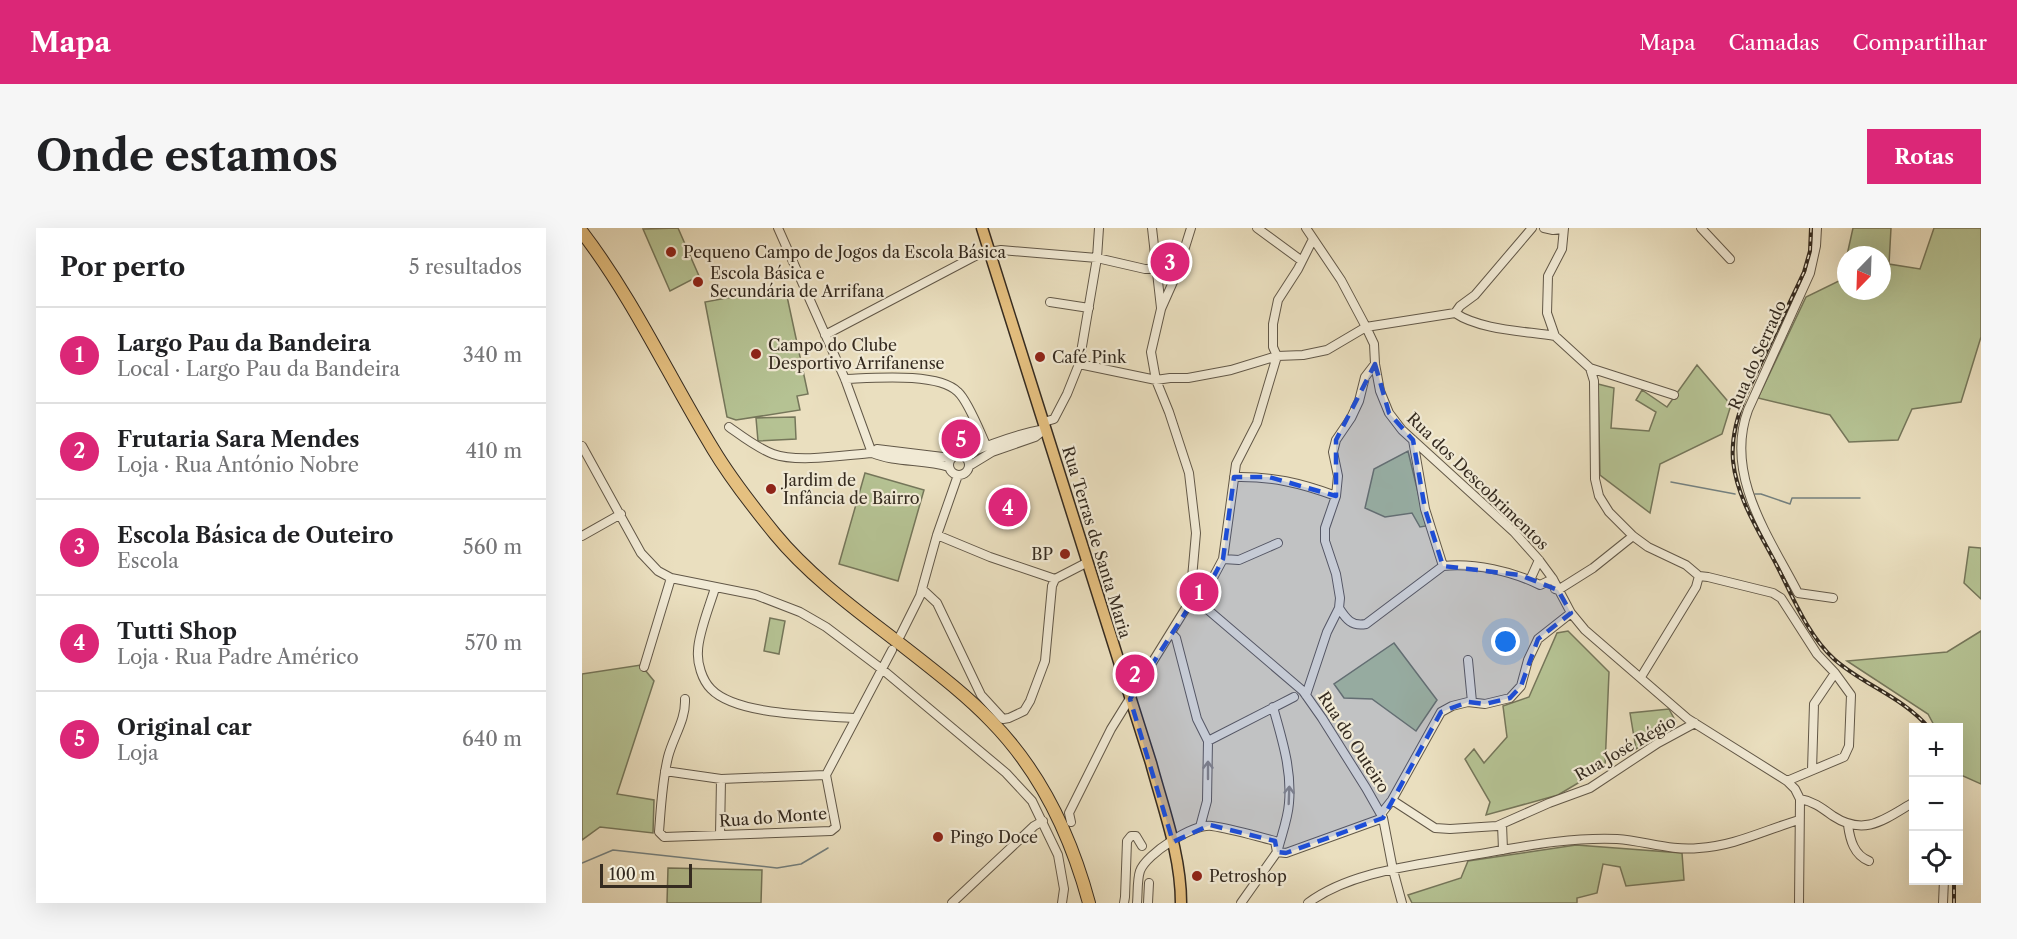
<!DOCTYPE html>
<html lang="pt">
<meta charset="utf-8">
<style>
body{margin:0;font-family:"Libre Caslon Text",serif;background:#f6f6f6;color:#202124}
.controls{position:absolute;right:18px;bottom:18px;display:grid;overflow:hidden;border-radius:0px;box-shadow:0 6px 24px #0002}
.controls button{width:54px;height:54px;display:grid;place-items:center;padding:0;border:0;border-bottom:2px solid #e0e0e0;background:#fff;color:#202124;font:30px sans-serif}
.compass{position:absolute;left:1255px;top:18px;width:54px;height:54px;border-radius:50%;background:#fff;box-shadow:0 6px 24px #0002;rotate:203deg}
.scale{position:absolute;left:18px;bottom:15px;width:92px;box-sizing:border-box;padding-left:6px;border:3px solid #352b20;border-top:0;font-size:16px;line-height:21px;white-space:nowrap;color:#352b20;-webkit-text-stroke:4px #f1ead5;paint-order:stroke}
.you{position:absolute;left:924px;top:414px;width:21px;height:21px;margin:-15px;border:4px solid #fff;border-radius:50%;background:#1a73e8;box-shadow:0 0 0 9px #1a73e833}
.badge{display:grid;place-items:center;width:39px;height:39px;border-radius:50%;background:#db2777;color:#fff;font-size:20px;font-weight:700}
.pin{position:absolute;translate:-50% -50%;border:3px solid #fff;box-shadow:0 2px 6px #0006}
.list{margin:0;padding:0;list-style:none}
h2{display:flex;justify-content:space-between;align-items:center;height:78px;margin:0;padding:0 24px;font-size:26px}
h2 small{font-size:20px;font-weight:400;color:#757577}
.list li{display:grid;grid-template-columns:39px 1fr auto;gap:18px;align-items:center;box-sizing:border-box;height:96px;padding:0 24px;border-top:2px solid #e0e0e0}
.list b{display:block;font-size:22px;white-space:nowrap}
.list p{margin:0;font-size:20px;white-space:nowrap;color:#757577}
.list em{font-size:20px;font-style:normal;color:#757577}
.icon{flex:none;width:33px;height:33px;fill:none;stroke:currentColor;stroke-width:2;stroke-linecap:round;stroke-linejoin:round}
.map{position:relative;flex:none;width:1399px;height:675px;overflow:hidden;border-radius:0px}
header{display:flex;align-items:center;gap:36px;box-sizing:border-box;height:84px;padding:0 30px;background:#db2777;color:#fff}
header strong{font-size:28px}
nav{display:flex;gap:33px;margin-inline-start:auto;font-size:21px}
.intro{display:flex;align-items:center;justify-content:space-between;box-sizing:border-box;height:144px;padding:0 36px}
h1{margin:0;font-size:42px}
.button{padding:15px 27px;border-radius:0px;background:#db2777;color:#fff;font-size:21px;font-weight:700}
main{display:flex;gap:36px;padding:0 36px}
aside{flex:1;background:#fff;border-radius:0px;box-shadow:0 6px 24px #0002}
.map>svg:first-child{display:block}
.green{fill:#b5c293;stroke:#75765a;stroke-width:1.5}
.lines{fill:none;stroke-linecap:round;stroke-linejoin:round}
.stream{stroke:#74807f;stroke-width:1.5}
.minor-casing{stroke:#625848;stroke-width:10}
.major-casing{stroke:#352b20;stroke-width:13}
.highway-casing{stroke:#352b20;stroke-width:14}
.minor{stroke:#f1ead5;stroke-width:8}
.major{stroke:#e5c080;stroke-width:10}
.highway{stroke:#e5c080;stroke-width:12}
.rail-casing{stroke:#352b20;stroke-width:4}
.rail{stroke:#f1ead5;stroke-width:1.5;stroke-dasharray:4.5;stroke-linecap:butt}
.oneway{stroke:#938a7a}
.marked{fill:#1d4ed8;fill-opacity:0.2;stroke:#1d4ed8;stroke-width:4.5;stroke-dasharray:12 8;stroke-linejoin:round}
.poi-dot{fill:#8f2418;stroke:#f1ead5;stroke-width:2}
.labels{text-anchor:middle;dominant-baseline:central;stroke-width:4.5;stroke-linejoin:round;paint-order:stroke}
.poi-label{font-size:16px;fill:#352b20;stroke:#f1ead5;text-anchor:start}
.street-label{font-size:16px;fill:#352b20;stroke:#f1ead5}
</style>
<header>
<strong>Mapa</strong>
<nav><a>Mapa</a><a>Camadas</a><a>Compartilhar</a></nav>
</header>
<div class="intro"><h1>Onde estamos</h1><a class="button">Rotas</a></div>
<main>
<aside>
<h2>Por perto<small>5 resultados</small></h2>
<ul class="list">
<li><span class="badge">1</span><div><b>Largo Pau da Bandeira</b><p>Local · Largo Pau da Bandeira</p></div><em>340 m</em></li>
<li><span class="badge">2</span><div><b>Frutaria Sara Mendes</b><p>Loja · Rua António Nobre</p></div><em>410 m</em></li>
<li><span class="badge">3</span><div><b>Escola Básica de Outeiro</b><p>Escola</p></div><em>560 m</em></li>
<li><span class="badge">4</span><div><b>Tutti Shop</b><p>Loja · Rua Padre Américo</p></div><em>570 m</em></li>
<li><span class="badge">5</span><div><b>Original car</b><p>Loja</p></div><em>640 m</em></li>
</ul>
</aside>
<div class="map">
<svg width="1399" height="675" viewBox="0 0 1399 675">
<rect width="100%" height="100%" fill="#eadfbf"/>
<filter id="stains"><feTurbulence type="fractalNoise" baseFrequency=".00333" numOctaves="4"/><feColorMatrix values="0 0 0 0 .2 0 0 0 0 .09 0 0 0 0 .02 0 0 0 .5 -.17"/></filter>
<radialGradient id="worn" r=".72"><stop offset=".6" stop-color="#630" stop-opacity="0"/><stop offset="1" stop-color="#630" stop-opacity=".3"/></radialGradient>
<path class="green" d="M96,0L117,48L88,63L61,1Z
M1271,0H1309L1307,36L1338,41L1352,0H1399V109L1379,174L1330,181L1316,212L1267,214L1248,187L1176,170L1224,69L1259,52L1264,31V63H1300V27H1265Z
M203,59L226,166L215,168L218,182L154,192L145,189L123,74Z
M1115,137L1149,177L1140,206L1078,236L1068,285L1018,247L1016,156L1032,160L1029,200L1067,203L1074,184L1054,172L1060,162L1085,179Z
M213,189L214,211L176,213L174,190Z
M826,223L844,298L838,299L830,285L803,289L783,280L792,241Z
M283,245L342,262L316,353L257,336Z
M1387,319L1399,320V371L1382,355Z
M188,390L203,393L197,426L182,423Z
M986,403L1027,444L1023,539L976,567L904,587L908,574L883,531L892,521L902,535L925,509L921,478L947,469L975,405Z
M1399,403V556L1381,548L1377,541L1376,500L1353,499L1346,486L1265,433L1365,424Z
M812,415L855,472L834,503L790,471L762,470L752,456Z
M59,437L72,453L35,566L72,572L71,605L18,599L0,612V446Z
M1087,481L1094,494L1054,521L1048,485Z
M994,617L1100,625L1102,652L1044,658L1038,639L1021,636L1015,665L995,670V675H830L826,667L879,650L886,633Z
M86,640L180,642L179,675H85Z"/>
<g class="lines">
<path class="stream" d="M1089,254L1153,266
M1173,266H1179L1208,276L1210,270H1278
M0,635L31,622L195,640L219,636L246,620"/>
<defs>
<path id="minor" d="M196,0L263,151L290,225
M570,0L579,80
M609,0L595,45L579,81L569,124L574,152L587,184L607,245L614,305L610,350L614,368L625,381L721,463L740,490L784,560L801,590L811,642L820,675
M675,0L720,33
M724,0L759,52L784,99L792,116L793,136L798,163L807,185L820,202L932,304L957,332L971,351L989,385L1003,402L1106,491L1205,553L1213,561L1218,571L1217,675
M962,0L971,2L981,1
M982,0L980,21L966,48L965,85L973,108L1008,140L1092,167
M1119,0L1148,31
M1235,0L1234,18L1228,45L1166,182C1142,247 1187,309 1216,365L1251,370
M468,74L507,80
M873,85C898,102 943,103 973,108
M243,107L397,26L419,22L515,30L563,41H575
M695,128L691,119V96L696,72L716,41L730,13
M497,136L574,152L588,150H606L649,142L695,128L721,127L745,122L784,99L873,85L878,78L893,67L950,0
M1008,140L1012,153L1013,251L1017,268L1027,284L1051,308L1066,319L1104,337L1117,348L1126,349L1191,365L1199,370L1235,426L1253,445L1269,467L1267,518L1262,529L1205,553
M263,151C291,150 356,144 376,164C386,173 398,204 404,217
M462,194L472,191L485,166L497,136L515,30L517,0
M147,199C161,209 175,220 191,226C216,235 263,227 290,225C314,235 342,231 367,239
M831,212L843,281L861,338
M0,218L59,325L76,343L89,350L174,367L218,384L244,399L301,442L424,545L450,573L476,627L482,661L480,675
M290,225L295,221L369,230
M367 237a10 10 0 1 1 20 0a10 10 0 1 1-20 0Z
M381,228C408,216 435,206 463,201
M387,238L410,224L453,209L462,202
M652,249C689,248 719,255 754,268
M355,307L408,329L473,351
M0,308L39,286
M641,331L657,332L696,315
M948,352L957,332
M133,360C128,377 116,406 116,423C115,435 120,452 129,461C155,488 236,487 272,490
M340,361L355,375L399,467L421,491L427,490L442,483L448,473L463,433L470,358L473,351L506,334
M973,361L976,362L1011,340L1051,308
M618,374L641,331L654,236L675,195L695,128
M757,380C764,391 770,399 784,396L861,338C893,335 930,343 958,357L971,351
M589,405L594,410L615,491L626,513L625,573L618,599
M318,408L338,368L355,307L376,247
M886,432L890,474
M62,439L89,350
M1059,449L1114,359L1117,348
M724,467L745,404L757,380L758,370L754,346L743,313V300L754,268L756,248L751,224L754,212L769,190L777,173L783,149L793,136
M103,471C104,492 91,509 86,529C80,554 79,579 77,604L82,609L249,603L254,599L244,547
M691,479C700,511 710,542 707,575C706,590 700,606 696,621
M626,513L712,469
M1230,542L1232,476L1253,445
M83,543L139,551L244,547
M244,547L310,422
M1218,571C1231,573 1240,580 1251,588C1283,609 1303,591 1332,574
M810,572L853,600L868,601L915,598L967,575L1008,560L1076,515L1113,495
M799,586L810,572L859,484L870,478L886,474L903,476L928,470L939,458L946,432L956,411L989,385
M489,594L487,585L529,501L607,375L614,368
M920,596L921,622
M1266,597C1268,612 1272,627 1287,633
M138,607L139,551
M370,675L452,598L461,593
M542,675L543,669L545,613L549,608H554L560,618
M555,675C556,665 555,652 558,643C564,626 612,595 630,598C651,601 673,608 693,613L695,624
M566,675L567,655
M659,675L695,624L704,625L801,590
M726,675C770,642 839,637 891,627C939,619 986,609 1035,611C1063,613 1089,623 1117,620C1152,618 1183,602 1217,592
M1361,675L1362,652"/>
<path id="major" d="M400,0L569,535C581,580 599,627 599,675"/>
<path id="highway" d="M0,4C52,72 87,149 131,221C149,251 171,279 193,306C230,351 280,386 326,422C354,444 384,467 409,493C458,543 489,608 507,675"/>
</defs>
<use href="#minor" class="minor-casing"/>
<use href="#major" class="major-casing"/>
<use href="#highway" class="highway-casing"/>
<use href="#minor" class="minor"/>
<use href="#major" class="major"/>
<use href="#highway" class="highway"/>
<defs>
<path id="rail" d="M1229,0L1228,23L1222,44L1164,167C1155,188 1149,210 1151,233C1155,271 1178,305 1195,338C1211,369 1225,406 1252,431C1281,457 1321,469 1347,500
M1372,675V652"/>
</defs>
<use href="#rail" class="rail-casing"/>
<use href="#rail" class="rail"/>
</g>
<defs><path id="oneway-shaft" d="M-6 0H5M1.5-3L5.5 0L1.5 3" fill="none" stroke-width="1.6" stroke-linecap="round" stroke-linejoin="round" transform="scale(1.5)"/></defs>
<g class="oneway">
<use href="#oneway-shaft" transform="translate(626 542) rotate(-90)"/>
<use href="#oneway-shaft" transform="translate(707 567) rotate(-88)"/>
</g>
<path class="marked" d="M793,136L807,185L831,212L843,281L861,338L938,347L976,362L989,385L956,411L939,458L928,470L903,476L886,474L859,484L801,590L704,625L695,624L693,613L628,597L591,614L548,471L614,368L618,374L641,331L652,249H687L754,268V212Z"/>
<g class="poi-dot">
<circle cx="89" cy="24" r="6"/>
<circle cx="116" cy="54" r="6"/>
<circle cx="174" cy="126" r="6"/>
<circle cx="458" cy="129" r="6"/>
<circle cx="189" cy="261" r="6"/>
<circle cx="483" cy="326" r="6"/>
<circle cx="356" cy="609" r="6"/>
<circle cx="615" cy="648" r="6"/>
</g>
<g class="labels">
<g class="poi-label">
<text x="101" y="24">Pequeno Campo de Jogos da Escola Básica</text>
<text x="128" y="45">Escola Básica e<tspan x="128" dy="18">Secundária de Arrifana</tspan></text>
<text x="186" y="117">Campo do Clube<tspan x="186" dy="18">Desportivo Arrifanense</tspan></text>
<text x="470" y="129">Café Pink</text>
<text x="201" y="252">Jardim de<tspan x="201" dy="18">Infância de Bairro</tspan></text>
<text x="471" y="326" text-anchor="end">BP</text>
<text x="368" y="609">Pingo Doce</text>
<text x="627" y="648">Petroshop</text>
</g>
<g class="street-label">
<text transform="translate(1175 127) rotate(-66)">Rua do Serrado</text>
<text transform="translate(896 253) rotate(44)">Rua dos Descobrimentos</text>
<text transform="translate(515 314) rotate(73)">Rua Terras de Santa Maria</text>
<text transform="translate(772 514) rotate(57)">Rua do Outeiro</text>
<text transform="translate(1043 520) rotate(-30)">Rua José Régio</text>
<text transform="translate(191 589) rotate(-4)">Rua do Monte</text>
</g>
</g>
<rect width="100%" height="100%" filter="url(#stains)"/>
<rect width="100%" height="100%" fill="url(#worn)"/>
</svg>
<div class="controls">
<button>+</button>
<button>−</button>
<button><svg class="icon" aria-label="locate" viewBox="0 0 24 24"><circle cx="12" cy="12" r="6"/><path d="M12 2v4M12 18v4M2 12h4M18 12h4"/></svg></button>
</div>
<svg class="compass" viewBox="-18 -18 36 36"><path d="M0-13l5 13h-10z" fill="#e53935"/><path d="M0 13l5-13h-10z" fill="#757577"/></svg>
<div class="scale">100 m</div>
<div class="you"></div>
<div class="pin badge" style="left:617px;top:364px">1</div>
<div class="pin badge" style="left:553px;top:446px">2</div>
<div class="pin badge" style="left:588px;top:34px">3</div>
<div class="pin badge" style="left:426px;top:279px">4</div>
<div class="pin badge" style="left:379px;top:211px">5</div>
</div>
</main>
